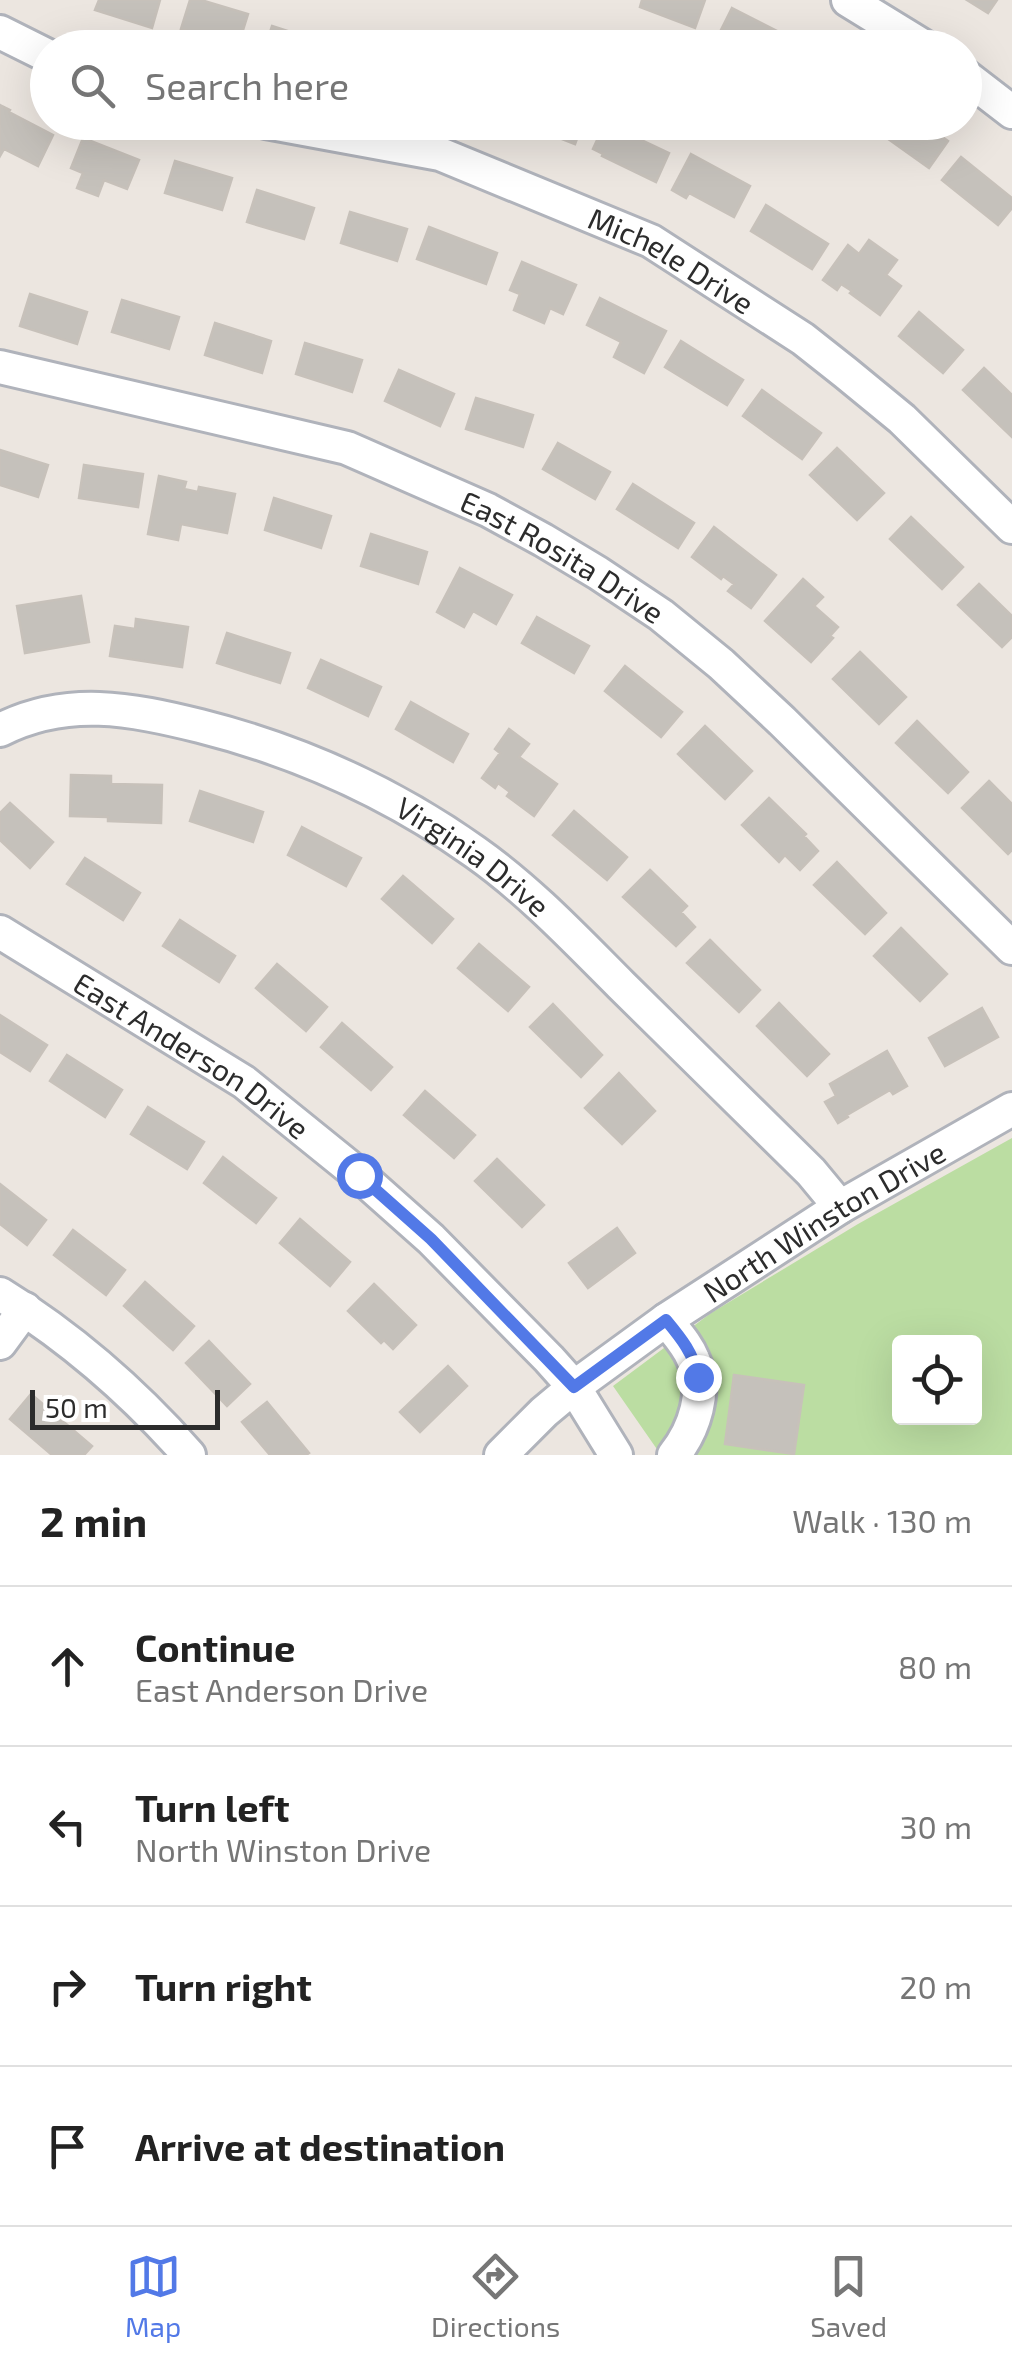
<!DOCTYPE html>
<meta charset="utf-8">
<style>
body{margin:0;font-family:"Exo 2",sans-serif;background:#f6f6f6;color:#222}
.controls{position:absolute;right:30px;bottom:30px;display:grid;overflow:hidden;border-radius:10px;box-shadow:0 10px 40px #0002}
.controls button{width:90px;height:90px;display:grid;place-items:center;padding:0;border:0;border-bottom:2px solid #e0e0e0;background:#fff;color:#222;font:50px sans-serif}
.scale{position:absolute;left:30px;bottom:25px;width:190px;box-sizing:border-box;padding-left:10px;border:5px solid #2c2c2c;border-top:0;font-size:28px;line-height:35px;white-space:nowrap;color:#2c2c2c;-webkit-text-stroke:8px #fff;paint-order:stroke}
.stop{position:absolute;width:30px;height:30px;margin:-22px;border:8px solid #5279e7;border-radius:50%;background:#fff}
.stop.end{background:#5279e7;border-color:#fff;box-shadow:0 2px 10px #0008}
.list{margin:0;padding:0;list-style:none}
h2{display:flex;justify-content:space-between;align-items:center;height:130px;margin:0;padding:0 40px;font-size:42px}
h2 small{font-size:32px;font-weight:400;color:#767676}
.list li{display:grid;grid-template-columns:65px 1fr auto;gap:30px;align-items:center;box-sizing:border-box;height:160px;padding:0 40px;border-top:2px solid #e0e0e0}
.list b{display:block;font-size:38px;white-space:nowrap}
.list p{margin:0;font-size:32px;white-space:nowrap;color:#767676}
.list em{font-size:32px;font-style:normal;color:#767676}
.icon{flex:none;width:55px;height:55px;fill:none;stroke:currentColor;stroke-width:2;stroke-linecap:round;stroke-linejoin:round}
.map{position:relative;flex:none;width:1012px;height:1455px;overflow:hidden}
.search{position:absolute;background:#fff;box-shadow:0 10px 40px #0002;left:30px;right:30px;top:30px;height:110px;display:flex;align-items:center;gap:25px;box-sizing:border-box;padding:0 35px;border-radius:55px;color:#767676;font-size:38px}
.sheet{height:770px;background:#fff}
nav{display:flex;justify-content:space-around;align-items:center;box-sizing:border-box;height:140px;border-top:2px solid #e0e0e0;background:#fff;font-size:28px;color:#767676}
nav a{display:grid;justify-items:center;gap:5px}
nav .on{color:#5279e7}
.map>svg:first-child{display:block}
.green{fill:#bbdda2;fill-rule:evenodd}
.building{fill:#c5c1bb;stroke:#c7c1ba;stroke-width:2.5}
.lines{fill:none;stroke-linecap:round;stroke-linejoin:round}
.minor-casing{stroke:#b0b3bb;stroke-width:38}
.minor{stroke:#fff;stroke-width:32}
.route{stroke:#5279e7;stroke-width:12}
.labels{text-anchor:middle;dominant-baseline:central;stroke-width:9;stroke-linejoin:round;paint-order:stroke}
.street-label{font-size:30px;fill:#2c2c2c;stroke:#fff}
</style>
<div class="map">
<svg width="1012" height="1455" viewBox="0 0 1012 1455">
<rect width="100%" height="100%" fill="#ece6e0"/>
<path class="green" d="M1012,1138V1455H661L613,1386L711,1313L858,1224ZM900,1342H974V1418H900Z"/>
<path class="building" d="M99,0H160L152,28L95,10Z
M190,0H201L248,14L238,46L181,29Z
M642,0H705L695,28L640,7Z
M967,0H997L988,13Z
M732,8L785,35L779,48H736L717,38Z
M272,26L328,44L327,48H265Z
M0,105L10,110L9,112L53,135L38,166L4,149L0,156Z
M535,122H583L575,144L544,132L546,126Z
M873,122H922L948,141L929,168L870,126Z
M605,123L669,153L656,182L602,156L603,154L593,149Z
M83,138L139,160L127,189L104,180L98,196L77,188L83,173L71,168Z
M691,154L750,186L734,217L689,193L686,198L672,190Z
M961,157L1012,198V208L998,225L942,180Z
M175,161L232,178L222,210L165,193Z
M257,190L314,208L304,239L247,222Z
M766,205L828,244L812,269L751,231Z
M350,212L407,229L397,261L341,243Z
M429,227L497,253L486,284L417,259Z
M869,240L897,260L886,275L901,286L880,315L850,293L852,291L841,284L837,290L823,280L848,245L859,254Z
M522,262L576,285L563,314L550,308L544,323L514,310L520,294L510,290Z
M30,294L87,312L77,344L20,326Z
M600,298L666,331L644,373L614,357L621,342L587,325Z
M122,300L179,317L169,349L112,332Z
M919,312L963,350L943,373L899,336Z
M215,323L271,341L262,373L205,355Z
M681,341L743,380L727,405L665,367Z
M305,343L362,360L352,392L296,374Z
M984,368L1012,395V437L963,390Z
M399,370L454,394L440,426L385,401Z
M762,390L821,433L802,459L743,416Z
M476,398L533,415L523,447L466,429Z
M558,443L610,472L595,499L543,469Z
M837,448L884,493L857,520L810,475Z
M0,450L48,465L38,497L0,485Z
M84,465L143,474L138,507L79,498Z
M159,476L186,482L184,489L198,492L199,487L235,494L227,533L181,524L178,540L148,534Z
M633,484L694,523L678,548L617,509Z
M274,498L331,516L321,548L265,530Z
M911,517L963,567L942,589L890,539Z
M714,527L776,575L751,608L728,591L734,584L723,576L721,579L692,557Z
M371,534L427,552L418,584L361,566Z
M460,568L512,595L496,624L473,611L464,627L437,612Z
M803,579L823,597L814,606L838,627L830,636L833,638L811,662L765,621Z
M979,584L1012,616V637L1002,647L958,605Z
M81,596L89,642L25,653L17,606Z
M537,617L589,646L574,673L522,643Z
M136,619L188,627L182,667L110,656L115,626L135,629Z
M227,633L290,653L280,683L217,663Z
M860,652L906,697L879,724L833,679Z
M321,660L381,687L368,716L308,688Z
M625,666L682,712L661,737L605,691Z
M411,702L468,734L453,762L396,729Z
M917,721L968,772L948,793L896,743Z
M705,726L752,771L725,799L678,754Z
M509,729L529,744L519,757L557,784L534,816L507,796L510,792L498,783L495,788L482,778L500,753L495,749Z
M71,775L111,776V784L162,785L161,823L108,821V817L70,816Z
M989,781L1012,804V850L1008,854L962,808Z
M200,791L263,812L253,842L190,821Z
M769,798L806,834L804,836L818,851L800,870L785,855L779,862L742,825Z
M10,803L53,842L30,868L0,840V813Z
M574,811L627,857L607,880L553,835Z
M302,827L361,858L346,886L288,855Z
M85,858L140,893L123,920L67,884Z
M837,862L886,913L865,934L814,885Z
M650,870L687,906L681,912L695,927L676,946L623,897Z
M403,876L453,919L432,943L382,899Z
M180,920L235,956L219,982L163,946Z
M901,928L947,974L920,1001L874,956Z
M710,940L760,990L739,1012L687,963Z
M479,944L529,987L508,1011L458,968Z
M277,964L327,1007L306,1031L256,988Z
M779,1003L829,1054L807,1076L757,1026Z
M553,1004L602,1055L581,1077L530,1027Z
M982,1008L998,1037L945,1066L929,1038Z
M0,1015L47,1045L30,1071L0,1052Z
M342,1023L392,1067L371,1090L321,1047Z
M887,1051L907,1086L893,1094L890,1090L847,1115L848,1117L838,1123L825,1102L836,1096L830,1084Z
M67,1055L122,1090L105,1117L50,1081Z
M619,1073L655,1111L622,1144L585,1108Z
M425,1091L475,1135L454,1158L404,1115Z
M148,1107L204,1142L187,1169L131,1134Z
M223,1157L276,1198L256,1223L204,1183Z
M497,1159L544,1205L522,1227L475,1181Z
M0,1184L46,1220L27,1245L0,1224Z
M300,1219L350,1262L330,1286L280,1243Z
M617,1228L635,1253L588,1288L569,1263Z
M73,1230L125,1270L106,1295L54,1255Z
M145,1282L194,1326L173,1350L124,1306Z
M374,1284L416,1325L393,1349L384,1340L381,1343L348,1311Z
M209,1341L250,1384L227,1406L186,1363Z
M448,1366L467,1386L420,1432L400,1412Z
M734,1375L804,1385L794,1454L725,1444Z
M31,1394L92,1446L84,1455H52L10,1419Z
M267,1402L309,1453L306,1455H270L242,1422Z"/>
<g class="lines">
<defs>
<g id="minor">
<path d="M848,0L926,48"/>
<path d="M0,32L48,56"/>
<path d="M964,75L1012,112"/>
<path id="s1" d="M266,122L440,154L651,241L803,339L846,373L902,419L1012,527"/>
<path id="s2" d="M0,367L347,448L488,510L543,540L598,573L661,615L721,664L782,721L1012,948"/>
<path id="s3" d="M0,730C67,696 131,709 200,726C299,751 392,793 475,852C529,890 575,939 621,985C684,1047 748,1110 811,1172L840,1207"/>
<path id="s4" d="M0,932L244,1082L359,1175L431,1239L549,1359L574,1387L616,1455"/>
<path d="M0,1294C70,1337 134,1393 189,1455"/>
<path d="M666,1320C676,1333 687,1344 693,1359C708,1390 694,1430 674,1455"/>
<path d="M0,1343L25,1309"/>
<path id="s5" d="M501,1455L544,1412L574,1387L666,1320L840,1207L1012,1109"/>
</g>
</defs>
<use href="#minor" class="minor-casing"/>
<use href="#minor" class="minor"/>
</g>
<g class="lines">
<path class="route" d="M359,1175L431,1239L574,1387L666,1320C681,1338 694,1354 698,1377"/>
</g>
<g class="labels">
<g class="street-label">
<text stroke="none"><textPath href="#s1" startOffset="432">Michele Drive</textPath></text>
<text stroke="none"><textPath href="#s2" startOffset="598">East Rosita Drive</textPath></text>
<text stroke="none"><textPath href="#s3" startOffset="510">Virginia Drive</textPath></text>
<text stroke="none"><textPath href="#s4" startOffset="228">East Anderson Drive</textPath></text>
<text stroke="none"><textPath href="#s5" startOffset="400">North Winston Drive</textPath></text>
</g>
</g>
</svg>
<div class="controls">
<button><svg class="icon" aria-label="locate" viewBox="0 0 24 24"><circle cx="12" cy="12" r="6"/><path d="M12 2v4M12 18v4M2 12h4M18 12h4"/></svg></button>
</div>
<div class="scale">50 m</div>
<div class="stop" style="left:359px;top:1175px"></div>
<div class="stop end" style="left:698px;top:1377px"></div>
<div class="search"><svg class="icon" aria-label="search" viewBox="0 0 24 24"><circle cx="10" cy="10" r="6"/><path d="M15 15l6 6"/></svg>Search here</div>
</div>
<section class="sheet">
<h2>2 min<small>Walk · 130 m</small></h2>
<ul class="list">
<li><svg class="icon" aria-label="ahead" viewBox="0 0 24 24"><path d="M12 20V5M6 11l6-6 6 6"/></svg><div><b>Continue</b><p>East Anderson Drive</p></div><em>80 m</em></li>
<li><svg class="icon" aria-label="left" viewBox="0 0 24 24"><path d="M17 20v-9H6M10 6l-5 5 5 5"/></svg><div><b>Turn left</b><p>North Winston Drive</p></div><em>30 m</em></li>
<li><svg class="icon" aria-label="right" viewBox="0 0 24 24"><path d="M7 20v-9h11M14 6l5 5-5 5"/></svg><div><b>Turn right</b></div><em>20 m</em></li>
<li><svg class="icon" aria-label="arrive" viewBox="0 0 24 24"><path d="M6 21V4h12l-3 4 3 4H6"/></svg><div><b>Arrive at destination</b></div></li>
</ul>
</section>
<nav>
<a class="on"><svg class="icon" aria-label="map" viewBox="0 0 24 24"><path d="M3 6l6-2 6 2 6-2v14l-6 2-6-2-6 2zM9 4v14M15 6v14"/></svg>Map</a>
<a><svg class="icon" aria-label="directions" viewBox="0 0 24 24"><path d="M12 3l9 9-9 9-9-9zM9 14v-3h6M13 9l2 2-2 2"/></svg>Directions</a>
<a><svg class="icon" aria-label="saved" viewBox="0 0 24 24"><path d="M7 4h10v16l-5-4-5 4z"/></svg>Saved</a>
</nav>
